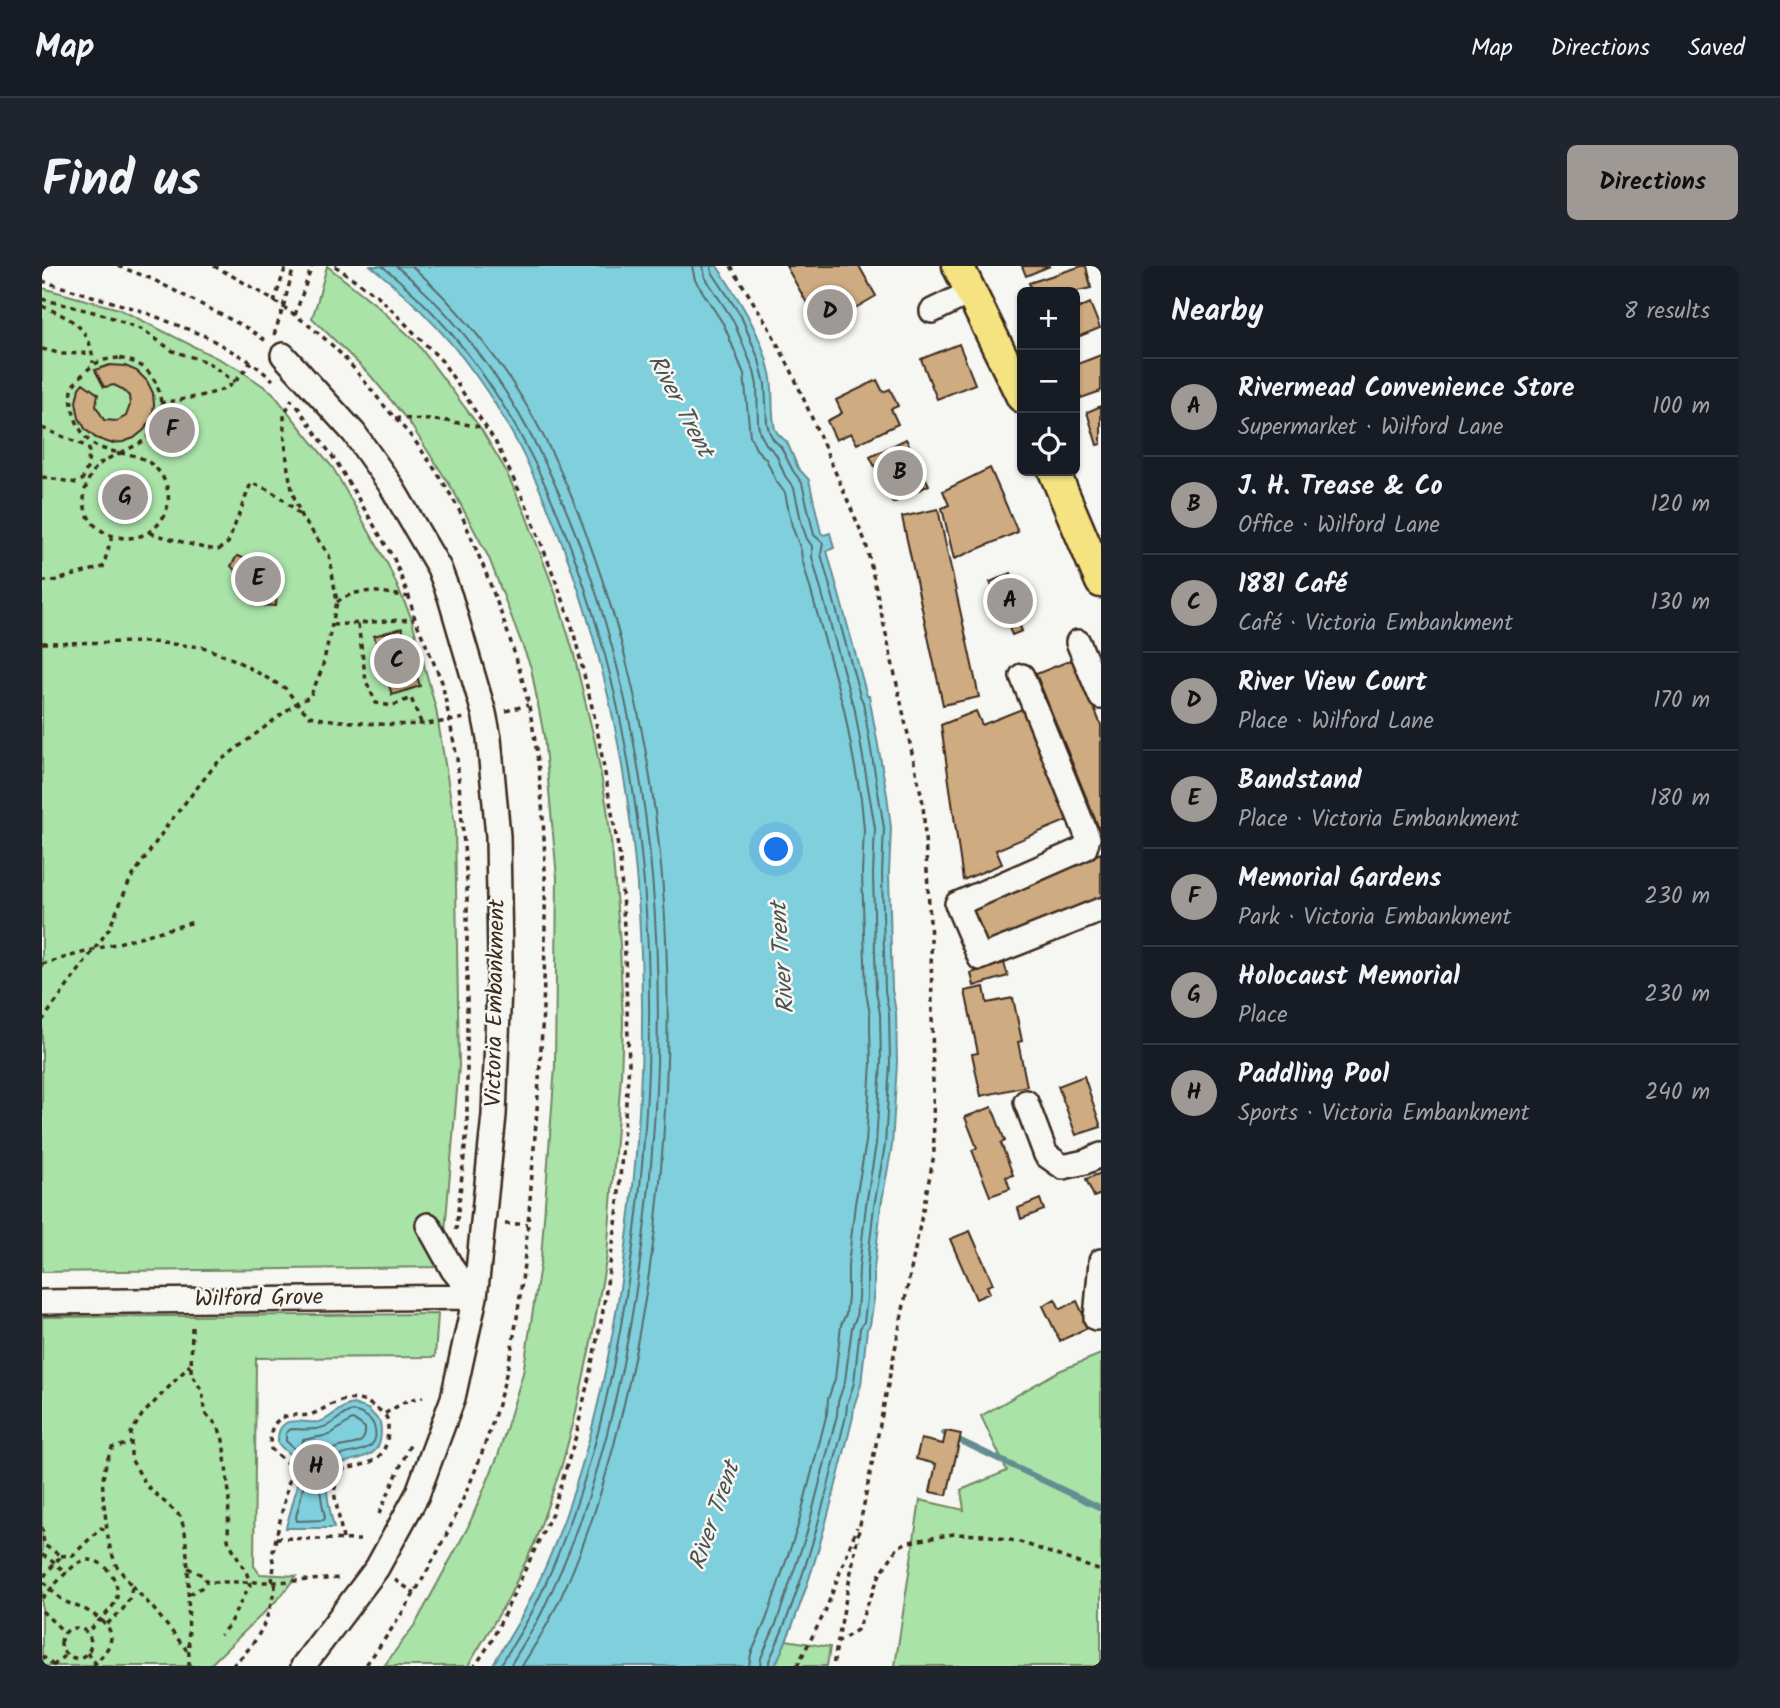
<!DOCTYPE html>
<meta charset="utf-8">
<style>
body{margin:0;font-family:Kalam,sans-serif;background:#20242c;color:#f1f3f6}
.controls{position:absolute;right:21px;top:21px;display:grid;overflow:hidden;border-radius:10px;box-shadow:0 2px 5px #0004}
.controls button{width:63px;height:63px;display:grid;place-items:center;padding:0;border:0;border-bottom:2px solid #363941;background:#171b24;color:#f1f3f6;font:35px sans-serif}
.you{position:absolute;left:735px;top:584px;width:24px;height:24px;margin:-18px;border:5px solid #fff;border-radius:50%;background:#1a73e8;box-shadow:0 0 0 10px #1a73e833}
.badge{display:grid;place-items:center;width:46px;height:46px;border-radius:50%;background:#9f9995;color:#111;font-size:23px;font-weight:700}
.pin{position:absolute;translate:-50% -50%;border:4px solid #fff;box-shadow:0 2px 7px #0006}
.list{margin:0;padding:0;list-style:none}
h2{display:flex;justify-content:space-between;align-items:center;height:91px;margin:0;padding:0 28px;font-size:30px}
h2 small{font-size:23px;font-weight:400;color:#9ea1a6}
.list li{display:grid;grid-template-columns:46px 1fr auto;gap:21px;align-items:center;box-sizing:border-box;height:98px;padding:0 28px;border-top:2px solid #363941}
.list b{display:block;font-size:26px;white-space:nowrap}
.list p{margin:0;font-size:23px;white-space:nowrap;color:#9ea1a6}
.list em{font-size:23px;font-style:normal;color:#9ea1a6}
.icon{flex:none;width:38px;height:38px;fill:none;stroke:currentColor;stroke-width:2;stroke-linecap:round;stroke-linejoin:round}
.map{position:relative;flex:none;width:1059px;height:1400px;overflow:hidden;border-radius:10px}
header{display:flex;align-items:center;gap:42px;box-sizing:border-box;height:98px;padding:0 35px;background:#171b24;border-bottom:2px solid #363941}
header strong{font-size:33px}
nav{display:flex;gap:38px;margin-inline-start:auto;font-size:24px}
.intro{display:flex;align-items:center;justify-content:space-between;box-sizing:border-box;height:168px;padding:0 42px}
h1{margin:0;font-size:49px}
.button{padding:18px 32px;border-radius:10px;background:#9f9995;color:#111;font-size:24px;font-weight:700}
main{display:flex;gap:42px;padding:0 42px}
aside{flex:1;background:#171b24;border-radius:10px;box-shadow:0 2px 5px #0004}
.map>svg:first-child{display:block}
.green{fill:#a9e3a8;stroke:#728663;stroke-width:2}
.water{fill:#80cfdd;stroke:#648d91;stroke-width:2}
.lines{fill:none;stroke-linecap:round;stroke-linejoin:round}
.shore{stroke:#576c6a;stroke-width:2}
.stream{stroke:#648d91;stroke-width:6}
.building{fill:#ceab81;stroke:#3b2a1e;stroke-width:2}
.minor-casing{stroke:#3b2a1e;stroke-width:28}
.major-casing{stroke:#3b2a1e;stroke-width:35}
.path{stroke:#3b2a1e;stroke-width:3.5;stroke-dasharray:5 5;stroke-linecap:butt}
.minor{stroke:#f6f6f2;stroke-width:23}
.major{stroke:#f5e382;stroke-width:30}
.labels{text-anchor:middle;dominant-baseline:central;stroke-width:5;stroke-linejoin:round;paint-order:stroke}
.street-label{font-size:23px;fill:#3b2a1e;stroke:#f6f6f2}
.water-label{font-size:24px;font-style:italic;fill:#4c534e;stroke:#f6f6f2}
</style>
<header>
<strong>Map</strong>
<nav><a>Map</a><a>Directions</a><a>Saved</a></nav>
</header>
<div class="intro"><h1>Find us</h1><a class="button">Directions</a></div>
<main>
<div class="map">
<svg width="1059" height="1400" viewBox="0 0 1059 1400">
<rect width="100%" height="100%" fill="#f6f6f2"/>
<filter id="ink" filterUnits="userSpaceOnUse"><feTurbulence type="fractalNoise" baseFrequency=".0143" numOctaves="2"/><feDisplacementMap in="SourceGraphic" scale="14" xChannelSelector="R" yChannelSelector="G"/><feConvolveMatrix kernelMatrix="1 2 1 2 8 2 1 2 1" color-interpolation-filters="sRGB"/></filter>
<g filter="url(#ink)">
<path class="green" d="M285,0L333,38L374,76L439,163L463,203L483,247L514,329L531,385L553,476L565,542L571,592L578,679L581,757L579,810L565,989L549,1076L532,1155L519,1202L492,1278L466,1333L426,1400H342L374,1357L426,1261L456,1190L481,1107L499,993L513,800L515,611L502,470L489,402L447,292L411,224L367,156L328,109L270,52L275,37Z
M0,22L77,43L195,102L230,126L291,202L346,299L369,351L394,443L413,559L417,800L400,1001L0,1006Z
M396,1048L393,1091L214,1092L212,1300L218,1308L254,1310L239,1330L167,1400H0V1051Z
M1059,1088V1400H853L878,1234L922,1244L919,1224L965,1205L939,1150L1017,1105Z
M744,1374L788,1381L785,1400H732Z"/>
<path class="water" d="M329,0H675C696,32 718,65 727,103C733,122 728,143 733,163L736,168L745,176L756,202L767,214L779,267L782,269L788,267L792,282L785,285L825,430H827L845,529L849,562L847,607L850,724L854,746L855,797L850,880L839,940L832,1003V1033L828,1059L825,1063L819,1119L812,1140L811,1151C790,1235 770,1321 733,1400H450C461,1381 474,1362 484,1342C499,1313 512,1282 523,1251C554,1165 572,1072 584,980C613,762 606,535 537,325C514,256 486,188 446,127C414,78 374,36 329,0Z
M311,1138L326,1143L338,1156C347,1211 289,1178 285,1218C284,1232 289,1248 292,1262H244C248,1243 262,1212 252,1194C248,1187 241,1184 236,1177C236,1169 236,1162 244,1157C253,1152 267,1158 277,1156C291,1152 295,1141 311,1138Z"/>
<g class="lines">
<path class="shore" d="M340,0C442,81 502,198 542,319C613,532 620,760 591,981C579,1072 561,1165 530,1251C518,1284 505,1318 489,1348C479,1366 468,1383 458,1400
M354,0C452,80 511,196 550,314C621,529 629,758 600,981C588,1075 569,1170 537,1259C526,1289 513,1319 499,1348C490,1366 478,1383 468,1400
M370,0C413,39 450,83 480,132C515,189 540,252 561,316C625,509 636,713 618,915C611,995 598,1073 579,1151C562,1221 541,1291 507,1355C499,1370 489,1385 480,1400
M650,0L653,14L682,59L702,108L708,170L714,183L724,193L734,215L743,227L750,260L759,284L760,293L802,443L819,533L822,563L820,607L824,726L828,749V765L829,797L824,876L813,938L806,1000V1031L804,1048L799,1059L793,1113L786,1133L785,1147L755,1263L724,1354L709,1388L707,1400
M661,0L663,11L691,54L712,105L715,119L716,158L718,167L724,178L734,188L743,210L752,222L760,259L765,273L770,280V291L809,433L812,439L833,562L831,608L834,725L838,748L839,797L834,878L824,939L817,1002L816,1032L814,1052L810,1061L803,1115L796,1136L795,1149L765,1266L734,1358L719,1392L718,1400
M669,0L670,6L699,50L717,94L723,118L725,157L727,165L731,173L739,181L751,205L760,217L772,269L781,277L779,288L818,430L821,436L842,562L840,608L843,725L847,747L848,797L843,879L832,940L825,1003V1032L822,1056L818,1062L812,1117L805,1138L804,1150C783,1233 763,1317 727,1395V1400
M310,1145C319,1147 329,1151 332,1160C341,1188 308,1184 295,1191C291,1193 286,1198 283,1202C274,1217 280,1236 283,1251L282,1254L255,1255L254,1251C259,1229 271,1202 253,1183C250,1180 247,1178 244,1175V1167L249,1163C263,1163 276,1166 290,1157C297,1153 301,1147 310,1145Z
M310,1154L317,1157L323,1162C325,1185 301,1175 288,1185C283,1188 279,1194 275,1198H271L260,1178L261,1174L287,1169Z"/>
<path class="stream" d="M902,1167L1059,1242"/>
</g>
<path class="building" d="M744,0H817L834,30L779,62Z
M980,0H1008L984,10Z
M1040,0H1044L1049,22L1031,26H990L987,17Z
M1048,37L1058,62L1033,72V44Z
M917,78L933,118L895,133L879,93Z
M1059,89V125L1039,132L1033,118V99Z
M68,99L83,100L95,105L105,115L111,127L112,139L110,152L102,164L92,172L81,176L68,177L54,172L44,164L37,152L34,136L37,122L41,117L56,128L54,140L62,154L75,155L84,150L88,139L87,130L80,123L72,119L62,121L53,104Z
M835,114L841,126L848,123L856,140L849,143L856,158L815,178L809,167L794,174L785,155L800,147L794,134Z
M1059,140V178L1055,179L1045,146Z
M864,173L887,219L851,237L828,191Z
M948,202L976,266L912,293L900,242L907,239L901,225Z
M896,243L937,431L901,439L860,251Z
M195,290L223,299L228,306L235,322L234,340L215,339L207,320L189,300Z
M969,307L986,348L975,353L980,365L970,369L948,316Z
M360,362L378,420L350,429L332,370Z
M1032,393L1059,459V568L994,408Z
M985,441L1031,552L954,584L960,598L921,614L899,459L934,445L940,459Z
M1059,587V631L941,679L926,642Z
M962,697L966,710L932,720L929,707Z
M942,721L945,737L971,732L980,775L976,776L985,820L939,830L930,788L936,787L923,725Z
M1042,810L1059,861L1034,869L1016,820Z
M950,841L963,875L959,877L971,909L964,911L968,923L948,930L930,884L935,882L923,851Z
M1059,907V928L1052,931L1044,913Z
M998,933L1002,944L979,953L976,942Z
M928,965L951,1018L945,1020L948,1027L934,1033L908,973Z
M1013,1033L1018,1043L1035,1035L1047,1061L1018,1075L1001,1040Z
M904,1165L919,1168L905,1229L888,1226L894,1198L874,1193L879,1173L901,1178Z"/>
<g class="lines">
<defs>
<path id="minor" d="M890,45L929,26
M241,89L312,167L348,218L397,302L408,331L442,447L447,472L456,570L458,693L452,849L436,1005L433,1031L411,1132L375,1229L335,1302L261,1400
M1036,376L1059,431
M980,410L1046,572L1043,582L915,638L938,692L1059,644
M984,836L1004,889L1021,901L1043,896L1059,889
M386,959L411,1004L433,1031
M0,1036L433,1031
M1054,1052L1059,995"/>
<path id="major" d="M916,0L980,131
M1012,205L1059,316"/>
</defs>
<use href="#minor" class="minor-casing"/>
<use href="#major" class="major-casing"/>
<path class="path" d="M76,0L110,13L207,63L224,75
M172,0C215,23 259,49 294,83C311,100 325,119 340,137C353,153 369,168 380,185C394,204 411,231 421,252C428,268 435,286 442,302C459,346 475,390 486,436C501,508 504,581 503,654C503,722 499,789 494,857C488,930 484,1003 471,1075C451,1187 392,1310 323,1400
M293,0L336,30L400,95L453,175L486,243L528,352L554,457L578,592L582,661L587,798L575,951L560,1051L534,1170L510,1247L449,1376L433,1400
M689,0L726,60L750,106L824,277L881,537L889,673L892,889L820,1248L791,1400
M0,15L97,44L163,70L209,96L231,114
M0,33L63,49L101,64L131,85L165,96L193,116
M232,36L244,0
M0,40C30,53 49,61 51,97
M253,49L270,0
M232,69L241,42L252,0
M0,83L21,88L50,87
M78,92C83,94 90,95 94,97C121,110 127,149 107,170C99,178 88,182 78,187C69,185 59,183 52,179C36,169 24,135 32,118C32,118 39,111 39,110C53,96 59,93 78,92Z
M118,137C137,134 176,129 190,118C198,112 203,103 209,96
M255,140L295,197L352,293L367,331L373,353L400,416L415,492L425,617V863L414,964
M353,152L406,155L444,162
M0,162L46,181
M78,187C85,188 92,189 99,192C119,200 132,224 124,245C106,292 33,273 43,224C46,214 50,204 59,197C64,193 72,190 78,187Z
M0,211L35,217L40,214L46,200L47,181
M108,267L162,282L176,284L186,277L209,217C231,224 242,233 258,249
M0,315H11L61,301L70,270
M295,336C318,319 341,327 367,331
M316,358L324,415L334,437L350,440L369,432L380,459
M290,359L372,353
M0,377L109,376L161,381L193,394L243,422L258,441L268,450L281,453C328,458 375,463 422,452
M464,445L486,439
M0,698L152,656
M0,755L67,663L88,614L127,557L174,498L256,436L268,431L280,403L295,336L287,289L259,250L251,228L246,204L242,165V149L250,133
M463,958H485
M150,1061L149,1107L160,1125L164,1148L176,1160L181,1174L187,1227L186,1274L205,1308L208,1319L186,1360L178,1369
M337,1248L368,1179
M0,1261L2,1279L19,1290L3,1309L2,1316C8,1323 15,1331 23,1335C29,1339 37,1341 44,1344C76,1362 76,1375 51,1400
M234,1272L318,1274
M301,1273L292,1226L295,1212L302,1203C328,1198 345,1195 346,1164C346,1157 347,1154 342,1148
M0,1289L6,1292L25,1307
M19,1290L31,1289L59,1262L65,1265C62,1229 55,1217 70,1182L89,1177
M146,1302L160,1309L165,1316H234L300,1312
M353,1314L373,1327
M230,1316L232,1300L230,1290L249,1206L246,1198L229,1183C226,1165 231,1150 252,1149C258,1149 262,1150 268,1149C276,1146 281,1143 288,1139C310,1129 325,1133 342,1148L366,1134L381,1131
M90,1320L111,1342L147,1387
M147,1328L159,1322L165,1316
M0,1332C11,1322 28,1299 41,1295C60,1288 81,1317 74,1334C70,1345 53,1357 45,1367
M0,1345L23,1367
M65,1358C79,1345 88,1340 90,1320L74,1299L68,1282L65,1265
M19 1377a15 15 0 1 1 30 0a15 15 0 1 1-30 0Z
M795,1377L815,1364L838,1308L857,1280L867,1276L912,1268L944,1269L978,1276L1059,1305
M45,1387L56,1400
M0,1390L12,1400
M11,1400L24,1388
M147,1400L146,1302L143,1265L138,1250L105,1220L89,1193V1167L100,1149L148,1099
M190,1400C218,1375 227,1353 234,1316
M755,1400L783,1346L815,1261"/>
<use href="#minor" class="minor"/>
<use href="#major" class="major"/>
</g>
</g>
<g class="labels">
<g class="street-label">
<text transform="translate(454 737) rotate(-89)">Victoria Embankment</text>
<text transform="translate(217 1033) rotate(-1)">Wilford Grove</text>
</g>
<g class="water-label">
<text transform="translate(638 140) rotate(62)">River Trent</text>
<text transform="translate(741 692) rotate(-94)">River Trent</text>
<text transform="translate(673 1250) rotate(-71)">River Trent</text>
</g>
</g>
</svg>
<div class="controls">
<button>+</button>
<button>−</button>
<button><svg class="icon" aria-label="locate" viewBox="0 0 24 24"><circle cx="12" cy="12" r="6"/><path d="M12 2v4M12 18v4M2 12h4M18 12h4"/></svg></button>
</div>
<div class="you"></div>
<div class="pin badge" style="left:968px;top:335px">A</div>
<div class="pin badge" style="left:858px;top:207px">B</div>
<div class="pin badge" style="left:355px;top:395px">C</div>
<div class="pin badge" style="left:788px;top:46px">D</div>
<div class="pin badge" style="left:216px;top:313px">E</div>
<div class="pin badge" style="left:130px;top:164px">F</div>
<div class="pin badge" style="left:83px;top:231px">G</div>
<div class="pin badge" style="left:274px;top:1201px">H</div>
</div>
<aside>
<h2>Nearby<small>8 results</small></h2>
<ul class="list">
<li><span class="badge">A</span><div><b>Rivermead Convenience Store</b><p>Supermarket · Wilford Lane</p></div><em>100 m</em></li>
<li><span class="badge">B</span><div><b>J. H. Trease &amp; Co</b><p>Office · Wilford Lane</p></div><em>120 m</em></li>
<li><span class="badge">C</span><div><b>1881 Café</b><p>Café · Victoria Embankment</p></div><em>130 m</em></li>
<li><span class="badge">D</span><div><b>River View Court</b><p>Place · Wilford Lane</p></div><em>170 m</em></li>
<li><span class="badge">E</span><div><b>Bandstand</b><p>Place · Victoria Embankment</p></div><em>180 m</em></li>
<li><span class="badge">F</span><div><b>Memorial Gardens</b><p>Park · Victoria Embankment</p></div><em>230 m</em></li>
<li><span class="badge">G</span><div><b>Holocaust Memorial</b><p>Place</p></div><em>230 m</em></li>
<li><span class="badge">H</span><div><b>Paddling Pool</b><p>Sports · Victoria Embankment</p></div><em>240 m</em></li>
</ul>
</aside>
</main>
